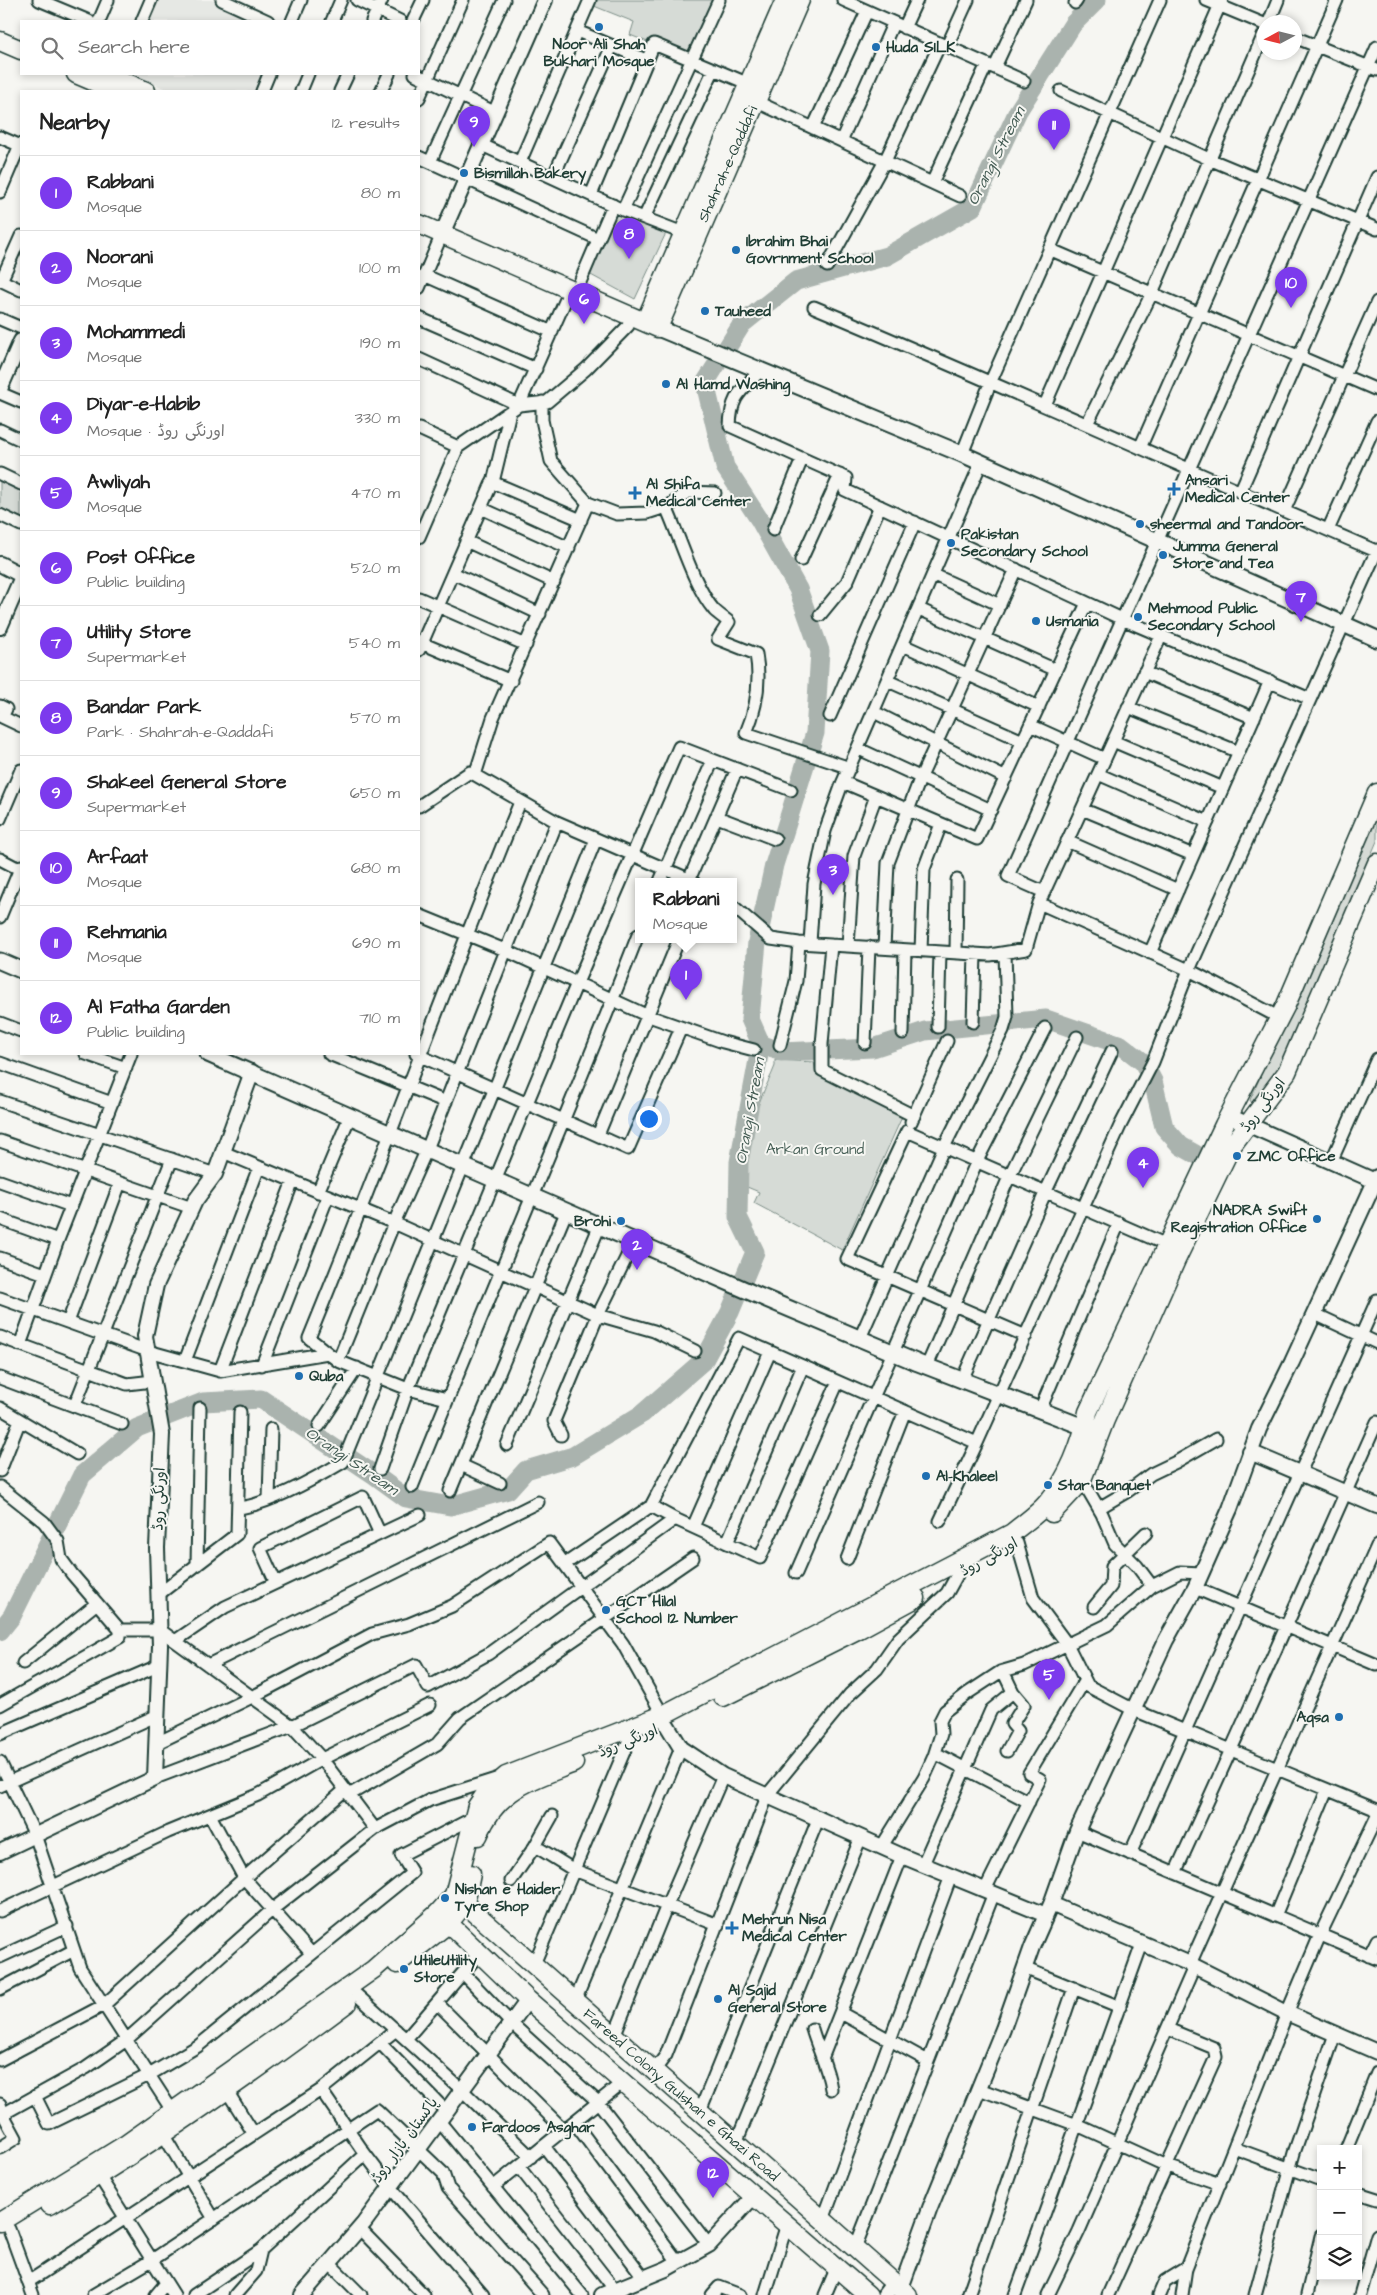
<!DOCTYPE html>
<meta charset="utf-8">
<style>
body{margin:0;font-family:"Architects Daughter","Playpen Sans Arabic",sans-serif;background:#f2f2f2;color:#222}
.controls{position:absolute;right:15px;bottom:15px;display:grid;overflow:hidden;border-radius:0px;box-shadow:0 2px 8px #0003}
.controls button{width:45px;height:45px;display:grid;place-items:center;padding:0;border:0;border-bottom:1px solid #e0e0e0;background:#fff;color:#222;font:25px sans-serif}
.compass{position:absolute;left:1257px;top:15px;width:45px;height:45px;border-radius:50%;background:#fff;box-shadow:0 2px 8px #0003;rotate:263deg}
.you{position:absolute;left:648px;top:1118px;width:18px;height:18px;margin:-12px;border:4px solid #fff;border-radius:50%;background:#1a73e8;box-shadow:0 0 0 8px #1a73e833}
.badge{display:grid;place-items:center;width:32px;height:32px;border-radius:50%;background:#7c3aed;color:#fff;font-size:16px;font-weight:700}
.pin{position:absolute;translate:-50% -41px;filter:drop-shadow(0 1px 2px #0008)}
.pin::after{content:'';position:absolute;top:26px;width:18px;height:15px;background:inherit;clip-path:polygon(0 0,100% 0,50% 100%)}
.popup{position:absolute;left:635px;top:878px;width:102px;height:65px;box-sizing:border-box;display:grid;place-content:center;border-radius:0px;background:#fff;filter:drop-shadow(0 1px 4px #0005);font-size:16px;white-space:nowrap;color:#767676}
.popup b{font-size:19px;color:#222}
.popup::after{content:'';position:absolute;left:50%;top:100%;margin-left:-10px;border:10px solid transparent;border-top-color:#fff}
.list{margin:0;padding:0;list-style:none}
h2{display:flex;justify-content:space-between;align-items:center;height:65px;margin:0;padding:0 20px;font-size:21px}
h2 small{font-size:16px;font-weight:400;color:#767676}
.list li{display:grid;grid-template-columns:32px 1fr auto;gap:15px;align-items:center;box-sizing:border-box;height:75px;padding:0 20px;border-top:1px solid #e0e0e0}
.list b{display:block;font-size:19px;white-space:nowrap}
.list p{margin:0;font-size:16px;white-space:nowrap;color:#767676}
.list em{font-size:16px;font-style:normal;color:#767676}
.icon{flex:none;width:28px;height:28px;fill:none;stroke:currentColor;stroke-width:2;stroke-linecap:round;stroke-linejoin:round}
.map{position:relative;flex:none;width:1377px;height:2295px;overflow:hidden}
.search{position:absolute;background:#fff;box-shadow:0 2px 8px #0003;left:20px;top:20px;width:400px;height:55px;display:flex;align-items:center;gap:12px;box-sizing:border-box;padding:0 18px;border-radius:0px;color:#767676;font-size:19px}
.panel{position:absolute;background:#fff;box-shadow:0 2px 8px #0003;left:20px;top:90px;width:400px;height:965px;border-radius:0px}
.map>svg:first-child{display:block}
.built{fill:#e6e8e4}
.green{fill:#d6dbd6;stroke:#7a8c85}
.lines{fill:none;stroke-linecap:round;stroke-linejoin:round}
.river{stroke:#aab3ae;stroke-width:19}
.minor-casing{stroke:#1f3d34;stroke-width:15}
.tertiary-casing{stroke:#1f3d34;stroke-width:18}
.secondary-casing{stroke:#1f3d34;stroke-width:19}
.primary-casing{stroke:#1f3d34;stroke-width:21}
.minor{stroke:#f6f6f2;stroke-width:11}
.tertiary{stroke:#f6f6f2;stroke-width:14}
.secondary{stroke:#f6f6f2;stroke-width:15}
.primary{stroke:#f6f6f2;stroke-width:18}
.poi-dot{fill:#1f6fb2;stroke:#f6f6f2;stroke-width:2}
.labels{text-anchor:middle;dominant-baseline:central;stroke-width:4;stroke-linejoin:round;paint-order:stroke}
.poi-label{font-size:15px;font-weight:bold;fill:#1f3d34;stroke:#f6f6f2;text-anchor:start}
.street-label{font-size:15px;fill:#1f3d34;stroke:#f6f6f2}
.park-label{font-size:15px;fill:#445d54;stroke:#f6f6f2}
.water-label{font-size:16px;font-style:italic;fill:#425a52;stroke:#f6f6f2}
</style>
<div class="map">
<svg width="1377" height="2295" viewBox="0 0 1377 2295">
<rect width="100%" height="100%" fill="#f6f6f2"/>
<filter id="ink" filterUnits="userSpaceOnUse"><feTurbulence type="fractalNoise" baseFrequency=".02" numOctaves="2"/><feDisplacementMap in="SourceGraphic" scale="10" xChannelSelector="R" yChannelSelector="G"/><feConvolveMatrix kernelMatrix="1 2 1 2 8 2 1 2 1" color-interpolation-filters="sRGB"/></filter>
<g filter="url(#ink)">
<path class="built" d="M156,0H212L260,21H147Z
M131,74H263L255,91H171Z"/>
<path class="green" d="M591,0H719L690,59L630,35L634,22L589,4Z
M614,212L666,233L635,299L589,274Z
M0,474L21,484V525L0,515Z
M1377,810V841L1278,1073L1252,1103L1250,1100Z
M775,1060L814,1062L816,1074L902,1117L842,1250L754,1203L759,1192L747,1187C744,1158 750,1125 761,1098C765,1087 771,1077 775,1066Z"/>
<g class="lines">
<path class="river" d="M761,1044L781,1052L873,1048L925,1031L1046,1019L1121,1045L1143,1062L1153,1081L1164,1127L1181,1146L1197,1155
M0,1631L12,1616L82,1475L137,1428L203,1402L261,1399L373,1474L406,1498L450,1506L508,1490L526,1470L573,1456L642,1414L704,1360L730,1312L755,1252L738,1217L739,1162L761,1044L750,1019L757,942L774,865L815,733L820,651L798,589L759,519L725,467L705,383L742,324L796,281L887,256L973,207L1018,111L1073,24L1097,0"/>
<defs>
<path id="minor" d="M39,0L89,21
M222,0L268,21
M357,0L400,21
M843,0L1024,81
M1206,0L1264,24
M1075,3L1077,0
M99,21L108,0
M142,21L151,0
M292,21L301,0
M332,21L341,0
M372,21L382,0
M413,21L423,0
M1269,22L1278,0
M904,28L917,0
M577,31L646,60
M1294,37L1377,70
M947,46L968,0
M995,67L1026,0
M415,74L496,113
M262,91L269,74
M301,91L308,74
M340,91L348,74
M381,91L389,74
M1061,91L1209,159L1377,229
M419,98L463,0
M755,101L960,196
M813,128L867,11
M0,137L21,146
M841,141L893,24
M482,145L623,210L683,233
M419,157L598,239
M430,162L504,0
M520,162L590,0
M553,177L612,46
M932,183L987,64
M0,192L20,145
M591,195L654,44L749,84
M623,210L719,0
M644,218L714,69
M1049,249L1377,390
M827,266L885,161L940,44
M424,275L552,332
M0,280L21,290
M1,281L21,236
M580,282L613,205
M419,288L442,234
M814,307C1003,386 1189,470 1376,551
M419,318L536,369
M0,319L21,328
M419,359L519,405L570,290
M760,371C740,392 731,396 730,426L846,478L845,490L1122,619L1310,699
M0,393L21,402
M542,402V420L551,461L588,503L617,514L647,513L669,506L688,492L715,493
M1045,405L1222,0
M1087,424L1152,293L1264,34
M419,429L458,447L519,405L547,402L586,369L628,326L632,316
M0,430L21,440
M1140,448L1337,0
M962,454L991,381L1160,0
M0,474L21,484
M492,482L581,520
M1240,492L1377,177
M666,507C679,535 694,587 714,610C718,614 724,618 729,622L718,639L756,654C761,682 757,707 746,733L850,768
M481,508L569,548
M1284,511L1377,302
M0,515L21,525
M773,530L802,459
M1328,530L1377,421
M419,537L458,447
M466,541L554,582
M801,560L840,475
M453,573L540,614
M934,575L1000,605
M419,598L526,645
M919,609L1056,670
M820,615L847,582L880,506
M419,642L511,681
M903,645L1039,707
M419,650L494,478L510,412
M1144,672L1254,718
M888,681L1023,741
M0,706L6,709L2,717L21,726
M1128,707L1239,752
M874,712L1006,778
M830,716L915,522
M1030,725L1105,759
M1113,741L1223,788
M859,749L991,810
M1098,774L1208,822
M475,775L493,718L588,503
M843,782L977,839L1087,603
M419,806L470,772L557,822L693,881
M1082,809L1193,855
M717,817L775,839
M0,819L21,770
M1067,841L1178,890
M0,859L21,870
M689,880L737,769
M660,881L713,760
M1044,892L1008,876L1377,47
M1039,903L1189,970L1280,1018
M734,907L771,939L799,943L990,955L1026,949L1039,903L1162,634
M419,915L505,950L646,1015L723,1042L754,1050
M0,917L21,866
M810,943L814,884L825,831L842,784L981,463
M831,945L822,1044V1070L914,1116
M848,946L854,856L876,796
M884,948L888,863L920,779L1016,569
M921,951L924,869L941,824
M956,953L957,880
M1150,953L1270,681
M973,1022L975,954
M0,1023L21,1031
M938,1027L940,952
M903,1033L905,950
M865,1043L869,947
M780,1045L796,981L799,943
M86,1054L126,1068
M329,1054L446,1102
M416,1054L628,1149L681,1028
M0,1063L112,1103
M0,1101L215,1174
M911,1122L947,1041
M598,1135L679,939
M0,1141L192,1208
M223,1152L394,1223L598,1315L654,1331L695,1351
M1331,1162L1377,1059
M0,1181L71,1206
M318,1192L350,1116
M0,1219L58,1240
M0,1258L45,1274
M0,1298L148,1351L220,1371L328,1353
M1315,1314L1377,1343
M68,1322L120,1183
M1026,1336L847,1259L907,1131L1167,1245
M0,1337L127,1384L153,1381
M860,1338L944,1147L1003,1030L1007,1017L1005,953
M20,1345L58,1240L131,1054
M185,1361L259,1167
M338,1361L309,1338C382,1161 447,980 520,802
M262,1365L328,1196
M927,1366L1010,1175L1077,1037
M220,1371L293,1181
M0,1378L122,1424
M962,1380L1046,1191L1112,1051
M447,1399L408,1389L338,1361L394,1223L427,1149L557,822
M75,1405L172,1159
M0,1408L77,1454
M1040,1410L1119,1223
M319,1426L357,1368
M561,1435L554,1421L598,1315L635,1240
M507,1445L600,1225
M461,1465L500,1483
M380,1469L408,1389L577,983L679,747L791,790
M0,1471L20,1420
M1081,1482L1088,1490L1102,1514L1115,1544L1137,1566L1152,1586
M0,1487L44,1522L58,1541L61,1559L72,1574L120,1630H160L292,1726L322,1759L375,1829
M412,1487C486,1303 566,1120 638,935
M450,1491L567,1210
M269,1499L271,1429
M651,1506L675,1519L760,1558L838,1382
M238,1508C268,1505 316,1478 343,1462L596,839
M1099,1508L1128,1491L1151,1474L1176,1462L1216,1439
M940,1521L977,1443
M693,1527L770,1352
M727,1543L803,1366
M1017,1543L1033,1598L1067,1644L1088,1686L1134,1710L1377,1810
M847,1559L905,1411
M565,1564L651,1506L739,1338L977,1443L1120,1126L1153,1062L1189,970L1377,550
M197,1565L200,1408
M796,1573L977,1161L1045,1028
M276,1583L260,1548L363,1497L380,1534
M1195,1588L1377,1665
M159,1594L237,1534L240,1412
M1094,1607L1111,1586L1112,1566L1146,1533
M175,1641L225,1607L420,1515
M23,1663L97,1603
M208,1665L538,1502
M1003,1671L1013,1692L1024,1705L1012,1724L1018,1731L1007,1751
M0,1705L120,1637V1630
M0,1734L160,1665
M157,1743L252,1697L372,1634L409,1624L452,1606L549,1543L623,1644L666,1721
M935,1753L1029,1802
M0,1762L35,1835L80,1968L173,2112
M155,1778L292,1726L416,1665L428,1687L488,1654L675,1519
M0,1786L158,1715
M349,1795L437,1744L460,1718L693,1558
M210,1815L244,1878L311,1953
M1077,1831L1377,1959
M535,1846L574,1870L718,1925
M882,1846L924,1778L934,1756L941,1734L940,1721L945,1711L968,1693L1000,1672L1024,1665L1107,1625L1152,1586L1180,1572L1202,1573
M1130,1854L1377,1300
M923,1864L991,1710L1013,1692
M1175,1873C1244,1723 1310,1572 1377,1422
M511,1881L535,1846L552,1816
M985,1890L1040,1779L1029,1773L1085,1680
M0,1911L168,1832L258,1795L322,1759L430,1705
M1275,1916L1327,1790
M1369,1956L1377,1940
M0,1957L67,1926
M534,1964L629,1740
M1190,1964L1377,1546
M1024,1968L1120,2007
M463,1973L511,2023L598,2102L709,2245
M0,1989L74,1950
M357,1995L462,2090L531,2157
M575,2001L681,1748
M437,2003L564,2130
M841,2013L928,2061
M812,2029C818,2050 828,2067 831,2089
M614,2036L667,1905L723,1776
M406,2039L479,1954
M380,2043L446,2111
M823,2056L902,1856
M0,2060L104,2005L244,1878L345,1790
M654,2071L666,2055L768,1794L850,1694L877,1669L898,1639L947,1593L957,1575
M979,2089L1077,2125L1167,2166L1220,2184
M321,2090L365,2154
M227,2091L254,2134
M35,2096L49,2124L149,2075L198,2046L412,1873L401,1855L477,1816
M0,2104L3,2114L16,2138L0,2148
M700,2111L819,1817
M3,2114L86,2068L125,2041L273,1909L375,1829L430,1800L499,1778
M439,2121L582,2295
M574,2122L678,2262
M163,2134L214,2219
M736,2143L861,1837
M544,2146L644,2278
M1234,2148L1321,2180
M1346,2149L1377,2073
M519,2167L619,2295
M99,2176L174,2295
M493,2187L623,2082
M1358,2193L1377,2199
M823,2220L951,1876
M359,2228L424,2295
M9,2229L33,2295
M855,2248L994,1893
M329,2263L361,2295
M1186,2268L1287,2013L1320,1935L1377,1816
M28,2282L321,2090L396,2030
M93,2295L152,2260L377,2110L443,2173L448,2188L543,2295
M156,2295L166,2283
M194,2295L261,2250L365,2154L390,2187L483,2295
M235,2295L256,2271L261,2250
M712,2295L719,2287L740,2295
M765,2295L787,2224
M825,2295L837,2267
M968,2295L1074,1988
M1015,2295L1142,1944
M1048,2295L1079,2231L1194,1967
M1108,2295L1216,2057L1214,2048L1168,2029
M1159,2295L1165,2281L1186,2268L1182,2295
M1255,2295L1294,2153L1335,2034
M1307,2295L1321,2236
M1360,2295L1377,2235"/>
<path id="tertiary" d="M442,234L545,0
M0,389L21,341
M0,564L21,575
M0,627L21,579
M1229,1116L1377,1182
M1250,1452L1377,1506
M667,1725L681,1748L723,1776L902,1856L1046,1915
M0,1852L155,1778L160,1646L157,1548L162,1434L145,1336L156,1285L195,1201L215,1174L252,1072
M1051,1904L1190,1964L1287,2013L1377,2052
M901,2288L930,2208L1003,2029L1032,1947L1051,1904L1077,1831L1166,1640L1195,1588L1230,1509L1259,1429L1292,1362L1377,1177
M302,2295L364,2223L528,2000
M602,2295L666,2269L709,2245L754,2196"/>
<path id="secondary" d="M658,328L962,454L1377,639
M0,961L21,970
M208,1054L757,1295L918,1363L1094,1431
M885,2295L894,2283"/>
<path id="primary" d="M0,41L21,50
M76,74L116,91
M106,74L146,91
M419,224L658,328L800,0
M645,322L785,0
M1052,1513L1081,1482L1105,1420L1176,1260L1231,1147L1287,1072L1377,863
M723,1697L859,1629L916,1598
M478,1836C496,1789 530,1781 574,1763
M457,1897L908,2295
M441,1916L528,2000L868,2295
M397,1964L448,1924L465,1903L471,1874
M50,2205C153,2144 251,2075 347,2003
M0,2222L125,2145L374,1969L438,1913L454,1895L477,1806L486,1793L506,1776L663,1715L1012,1533C1024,1523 1038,1514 1047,1503C1068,1479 1082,1443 1088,1412L1224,1125L1286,1005L1377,793"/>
</defs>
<use href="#minor" class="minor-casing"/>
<use href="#tertiary" class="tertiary-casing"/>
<use href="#secondary" class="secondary-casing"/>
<use href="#primary" class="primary-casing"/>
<use href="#minor" class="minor"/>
<use href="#tertiary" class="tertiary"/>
<use href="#secondary" class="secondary"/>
<use href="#primary" class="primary"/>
</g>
</g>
<g class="poi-dot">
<circle cx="599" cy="27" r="5"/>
<circle cx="876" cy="47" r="5"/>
<circle cx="464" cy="173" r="5"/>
<circle cx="736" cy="250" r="5"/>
<circle cx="705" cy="311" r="5"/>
<circle cx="666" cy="384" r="5"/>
<path d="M1171.5 481.5h5v5h5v5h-5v5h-5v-5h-5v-5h5z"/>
<path d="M632.5 485.5h5v5h5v5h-5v5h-5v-5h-5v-5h5z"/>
<circle cx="1140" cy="524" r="5"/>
<circle cx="951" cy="543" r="5"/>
<circle cx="1163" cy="555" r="5"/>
<circle cx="1138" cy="617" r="5"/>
<circle cx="1036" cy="621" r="5"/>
<circle cx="1237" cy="1156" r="5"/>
<circle cx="1317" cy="1219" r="5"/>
<circle cx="621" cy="1221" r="5"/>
<circle cx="299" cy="1376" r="5"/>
<circle cx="926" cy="1476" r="5"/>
<circle cx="1048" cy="1485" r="5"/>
<circle cx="606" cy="1610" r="5"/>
<circle cx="1339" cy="1717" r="5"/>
<circle cx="445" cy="1898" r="5"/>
<path d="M729.5 1920.5h5v5h5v5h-5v5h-5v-5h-5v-5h5z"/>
<circle cx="404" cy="1969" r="5"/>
<circle cx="718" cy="1999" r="5"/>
<circle cx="472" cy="2127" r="5"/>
</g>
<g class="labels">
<g class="poi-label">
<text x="599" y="44" text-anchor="middle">Noor Ali Shah<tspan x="599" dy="17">Bukhari Mosque</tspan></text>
<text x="886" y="47">Huda SILK</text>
<text x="474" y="173">Bismillah Bakery</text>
<text x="746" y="241">Ibrahim Bhai<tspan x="746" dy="17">Govrnment School</tspan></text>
<text x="715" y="311">Tauheed</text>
<text x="676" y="384">Al Hamd Washing</text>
<text x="1185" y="480">Ansari<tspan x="1185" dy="17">Medical Center</tspan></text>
<text x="646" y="484">Al Shifa<tspan x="646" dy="17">Medical Center</tspan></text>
<text x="1150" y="524">sheermal and Tandoor</text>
<text x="961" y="534">Pakistan<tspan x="961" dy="17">Secondary School</tspan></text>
<text x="1173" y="546">Jumma General<tspan x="1173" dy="17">Store and Tea</tspan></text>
<text x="1148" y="608">Mehmood Public<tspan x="1148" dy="17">Secondary School</tspan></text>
<text x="1046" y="621">Usmania</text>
<text x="1247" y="1156">ZMC Office</text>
<text x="1307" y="1210" text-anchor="end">NADRA Swift<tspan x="1307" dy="17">Registration Office</tspan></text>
<text x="611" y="1221" text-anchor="end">Brohi</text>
<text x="309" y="1376">Quba</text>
<text x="936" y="1476">Al-Khaleel</text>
<text x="1058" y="1485">Star Banquet</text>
<text x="616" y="1601">GCT Hilal<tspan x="616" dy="17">School 12 Number</tspan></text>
<text x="1329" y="1717" text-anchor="end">Aqsa</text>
<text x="455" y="1889">Nishan e Haider<tspan x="455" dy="17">Tyre Shop</tspan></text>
<text x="742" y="1919">Mehrun Nisa<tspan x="742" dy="17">Medical Center</tspan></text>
<text x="414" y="1960">UtileUtility<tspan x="414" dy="17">Store</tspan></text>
<text x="728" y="1990">Al Sajid<tspan x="728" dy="17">General Store</tspan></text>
<text x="482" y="2127">Fardoos Asghar</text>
</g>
<g class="street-label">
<text transform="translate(728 164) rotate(-66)">Shahrah-e-Qaddafi</text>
<text transform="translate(1263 1105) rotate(-53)">اورنگی روڈ</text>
<text transform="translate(159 1499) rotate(-88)">اورنگی روڈ</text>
<text transform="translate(989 1557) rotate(-29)">اورنگی روڈ</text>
<text transform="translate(628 1741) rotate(-22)">اورنگی روڈ</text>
<text transform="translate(681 2095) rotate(41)">Fareed Colony Gulshan e Ghazi Road</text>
<text transform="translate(405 2140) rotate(-54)">پاکستان بازار روڈ</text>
</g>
<g class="park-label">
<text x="815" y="1149">Arkan Ground</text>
</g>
<g class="water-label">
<text transform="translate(996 156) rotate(-63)">Orangi Stream</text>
<text transform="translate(750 1111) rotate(-80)">Orangi Stream</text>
<text transform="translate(352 1461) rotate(34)">Orangi Stream</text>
</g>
</g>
</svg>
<div class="controls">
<button>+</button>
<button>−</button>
<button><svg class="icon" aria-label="layers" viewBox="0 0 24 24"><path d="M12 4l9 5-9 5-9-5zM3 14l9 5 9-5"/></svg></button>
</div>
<svg class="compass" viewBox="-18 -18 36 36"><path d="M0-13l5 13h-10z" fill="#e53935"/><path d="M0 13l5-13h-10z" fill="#767676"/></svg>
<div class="you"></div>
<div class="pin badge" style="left:686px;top:1000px">1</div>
<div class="popup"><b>Rabbani</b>Mosque</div>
<div class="pin badge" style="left:637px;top:1270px">2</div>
<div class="pin badge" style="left:833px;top:895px">3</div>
<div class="pin badge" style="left:1143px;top:1188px">4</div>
<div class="pin badge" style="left:1049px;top:1700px">5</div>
<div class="pin badge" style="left:584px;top:324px">6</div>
<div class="pin badge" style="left:1301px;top:622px">7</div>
<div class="pin badge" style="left:629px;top:259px">8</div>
<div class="pin badge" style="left:474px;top:147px">9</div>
<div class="pin badge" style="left:1291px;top:308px">10</div>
<div class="pin badge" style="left:1054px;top:150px">11</div>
<div class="pin badge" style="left:713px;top:2198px">12</div>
<div class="search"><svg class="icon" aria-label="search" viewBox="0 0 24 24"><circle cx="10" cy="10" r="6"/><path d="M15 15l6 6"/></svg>Search here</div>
<section class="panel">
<h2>Nearby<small>12 results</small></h2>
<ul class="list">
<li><span class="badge">1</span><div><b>Rabbani</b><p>Mosque</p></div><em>80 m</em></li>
<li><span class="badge">2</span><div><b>Noorani</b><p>Mosque</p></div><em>100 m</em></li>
<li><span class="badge">3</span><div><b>Mohammedi</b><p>Mosque</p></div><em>190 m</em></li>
<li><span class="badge">4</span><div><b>Diyar-e-Habib</b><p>Mosque · اورنگی روڈ</p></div><em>330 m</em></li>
<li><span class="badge">5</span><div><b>Awliyah</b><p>Mosque</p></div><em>470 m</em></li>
<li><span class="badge">6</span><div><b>Post Office</b><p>Public building</p></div><em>520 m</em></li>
<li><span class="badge">7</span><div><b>Utility Store</b><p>Supermarket</p></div><em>540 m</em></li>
<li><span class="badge">8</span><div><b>Bandar Park</b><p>Park · Shahrah-e-Qaddafi</p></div><em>570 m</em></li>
<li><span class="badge">9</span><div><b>Shakeel General Store</b><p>Supermarket</p></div><em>650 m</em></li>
<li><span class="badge">10</span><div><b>Arfaat</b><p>Mosque</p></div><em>680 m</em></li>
<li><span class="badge">11</span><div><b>Rehmania</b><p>Mosque</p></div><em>690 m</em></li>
<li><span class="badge">12</span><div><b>Al Fatha Garden</b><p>Public building</p></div><em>710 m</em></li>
</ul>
</section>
</div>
